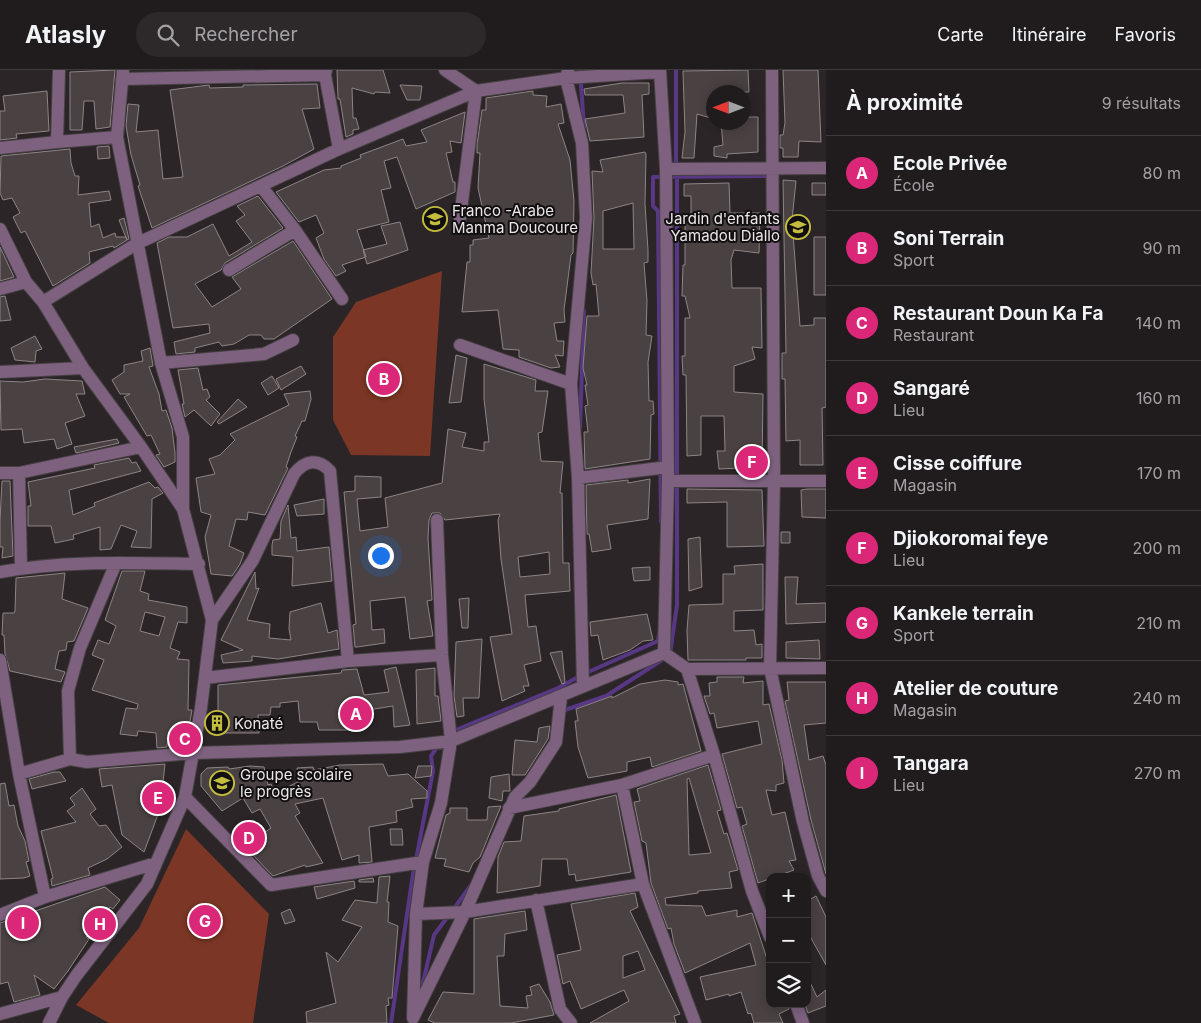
<!DOCTYPE html>
<html lang="fr">
<meta charset="utf-8">
<style>
body{margin:0;font-family:Inter,sans-serif;background:#2d292b;color:#f1f3f6}
.controls{position:absolute;right:15px;bottom:15px;display:grid;overflow:hidden;border-radius:10px;box-shadow:0 2px 12px #0003}
.controls button{width:45px;height:45px;display:grid;place-items:center;padding:0;border:0;border-bottom:1px solid #3d3a3c;background:#201c1e;color:#f1f3f6;font:25px sans-serif}
.compass{position:absolute;left:706px;top:15px;width:45px;height:45px;border-radius:50%;background:#201c1e;box-shadow:0 2px 12px #0003;rotate:270deg}
.you{position:absolute;left:380px;top:485px;width:18px;height:18px;margin:-12px;border:4px solid #fff;border-radius:50%;background:#1a73e8;box-shadow:0 0 0 8px #1a73e833}
.badge{display:grid;place-items:center;width:32px;height:32px;border-radius:50%;background:#db2777;color:#fff;font-size:16px;font-weight:700}
.pin{position:absolute;translate:-50% -50%;border:2px solid #fff;box-shadow:0 1px 5px #0006}
.list{margin:0;padding:0;list-style:none}
h2{display:flex;justify-content:space-between;align-items:center;height:65px;margin:0;padding:0 20px;font-size:21px}
h2 small{font-size:16px;font-weight:400;color:#a2a1a4}
.list li{display:grid;grid-template-columns:32px 1fr auto;gap:15px;align-items:center;box-sizing:border-box;height:75px;padding:0 20px;border-top:1px solid #3d3a3c}
.list b{display:block;font-size:19px;white-space:nowrap}
.list p{margin:0;font-size:16px;white-space:nowrap;color:#a2a1a4}
.list em{font-size:16px;font-style:normal;color:#a2a1a4}
.icon{flex:none;width:28px;height:28px;fill:none;stroke:currentColor;stroke-width:2;stroke-linecap:round;stroke-linejoin:round}
.map{position:relative;flex:none;width:826px;height:953px;overflow:hidden}
header{display:flex;align-items:center;gap:30px;box-sizing:border-box;height:70px;padding:0 25px;background:#201c1e;border-bottom:1px solid #3d3a3c}
header strong{font-size:24px}
nav{display:flex;gap:28px;margin-inline-start:auto;font-size:18px}
.search{width:350px;height:45px;background:#2d292b;display:flex;align-items:center;gap:12px;box-sizing:border-box;padding:0 18px;border-radius:28px;color:#a2a1a4;font-size:19px}
main{display:flex}
aside{flex:1;background:#201c1e}
.map>svg:first-child{display:block}
.green{fill:#7b3625}
.lines{fill:none;stroke-linecap:round;stroke-linejoin:round}
.stream{stroke:#583785;stroke-width:4}
.building{fill:#494142;stroke:#8c8485;fill-rule:evenodd}
.minor-casing{stroke:#464043;stroke-width:14}
.minor{stroke:#7d617f;stroke-width:12}
.labels{text-anchor:middle;dominant-baseline:central;stroke-width:4;stroke-linejoin:round;paint-order:stroke}
.poi-label{font-size:15px;fill:#ebe7e9;stroke:#120f10;text-anchor:start}
</style>
<header>
<strong>Atlasly</strong>
<div class="search"><svg class="icon" aria-label="search" viewBox="0 0 24 24"><circle cx="10" cy="10" r="6"/><path d="M15 15l6 6"/></svg>Rechercher</div>
<nav><a>Carte</a><a>Itinéraire</a><a>Favoris</a></nav>
</header>
<main>
<div class="map">
<svg width="826" height="953" viewBox="0 0 826 953">
<rect width="100%" height="100%" fill="#2b2528"/>
<path class="green" d="M442,201L430,386L351,385L333,350V267L356,232Z
M186,759L269,844L253,953H109L76,935L139,858Z"/>
<g class="lines">
<path class="stream" d="M580,0L584,57
M676,0V95
M580,357L584,241
M661,452L658,141L653,136V107L766,106
M670,584L677,535V105
M586,603L658,571L659,564
M564,642L565,640L606,626L662,590
M451,662L558,618L580,606
M416,790L433,701L431,686L438,676
M453,840L471,815
M422,917L434,865L449,845
M391,953L414,797"/>
</g>
<path class="building" d="M115,0L110,57L96,59L94,31H84L82,60H70V2Z
M337,0H383L390,23L375,22L374,24L352,18L353,48H356L359,59L353,60V64L346,67L340,29H338Z
M748,0L749,22H714V49L697,44L694,88H682L685,62L683,1Z
M783,0H818L821,72L799,71L798,87H783V78H780V65H783L785,53Z
M622,13H649V24L642,25L644,67L590,71L585,49L625,43L623,25H585L584,19Z
M317,14L320,38L302,39L314,79L283,96L152,158L138,116L140,115L131,85L126,56L128,34L139,35L136,62L158,60L163,109L183,107L170,20L209,15L210,18L243,17V15Z
M400,15L422,16L420,30H407Z
M47,21L49,61L16,64L17,68L0,70V41H5L3,26Z
M533,21V25L547,26L546,37L561,34L564,53L558,54L570,90L574,131L573,183L571,185L564,240L565,252L554,253L557,271H564L563,286L555,285L560,297L551,298L519,287V280L503,279L498,240L462,242L467,192H470V175H473V170L489,168L478,118L480,83H477V75L482,40H486V28Z
M465,42L461,73L450,71L452,82L446,83L453,112H455V122L416,139L397,87L384,91L391,118L381,120L389,152L357,160L366,187L342,195L346,201L336,206L324,189L316,168L324,163L316,145L299,152L276,122L324,100L341,98V96L361,88L360,85L403,69L406,76L427,72L421,60Z
M744,47H758V82L727,84V88L714,86V77L723,75L721,52H744Z
M109,76L110,88L98,89L97,77Z
M70,79L71,93L75,106H79L78,125L109,121L111,130L89,133L91,157L99,154L103,168L115,163L116,167H126L127,170L114,178L113,176L89,182L90,193L53,216L25,161L21,163L13,147L20,143L12,128L3,130L0,123L1,86Z
M645,82L646,84L645,134L648,180V192L644,193L647,231L646,265L652,266L648,292L649,331H653L654,344L651,345L650,389L585,399L584,362H588L585,336L588,335L585,315H587L583,298L587,246H599L596,214L593,215L591,203L594,148L592,101L603,102L600,90ZM633,133L634,179H603V141Z
M783,110L796,111L792,150L800,256L814,255V248H826V337L822,338L823,395H800V370L786,371L785,309H782V283H786Z
M729,113L730,143H760L759,183L734,180L731,190L732,218H761L762,278L752,277L755,289L734,296V322L763,324L762,397L719,399L717,381H725L724,346H701V385L687,386L686,305H683L682,286H685V248H690L685,226H682L683,195H685V145H691V126H684V114Z
M812,113H826V125H812Z
M258,126L283,158L225,193L221,200L195,214L212,237L241,219L232,207L293,171L332,229L274,269H264L261,265H249L234,274L222,276L219,272L195,278V282L176,284L174,272L210,263L209,254L173,258L157,173L169,167H187L213,154L229,186L252,172L236,151L245,145L237,136Z
M124,148L129,169L127,170L119,150Z
M400,152L408,180L367,194L363,180L387,174L381,156Z
M814,167H826V225H814Z
M0,177L14,207L0,211Z
M5,226L11,250L0,251V227Z
M35,266L42,279L36,281L35,292L15,290L11,278Z
M150,278L153,296L149,297L159,324L162,341L166,340L172,358L175,383V392L164,397L156,385L160,384L151,365L147,366L124,327L130,324H120L112,310L124,302V295L143,291L141,281Z
M456,285L467,288L461,332L449,333Z
M484,294L536,310L535,321H548L542,362L538,363L541,391L563,392L560,423H562L563,493H569L570,521L525,525L528,557L536,556L541,591L524,595L529,616H523L525,621L502,631L490,567L512,564L501,489L498,450L500,444L445,450L440,443H432L429,450L428,468L432,530L427,531L433,566L410,569L405,527L370,531L372,560L384,559L385,573L357,577H355L353,555L356,554L344,422L355,421V406L381,407V427L357,429L360,461L388,457L385,428L442,413L448,359L466,363L462,377L484,381V372H489L484,329ZM549,482L550,504L520,507L518,487Z
M301,296L306,304L281,320L276,309Z
M198,298L203,320L207,319L210,327L206,330L220,344L211,356L194,340L185,347L182,334H184L178,300Z
M272,306L279,318L268,325L261,313Z
M45,309L82,311L85,324H76L85,346L65,353L72,374L57,379L54,369L24,373L22,359L1,360L0,311L23,312Z
M310,321L311,329L305,351H302L295,366L297,367L291,382L286,397L288,398L265,445L248,442L247,450L236,449L229,476L244,483L240,494L232,506L211,504L205,467L211,445L201,442L196,408L215,404L209,389L220,385L235,370L230,364L289,335L284,324Z
M238,329L247,337L219,354L217,352Z
M117,369L119,373L76,383L74,377Z
M129,388L132,393L136,392L141,401L69,420L73,445L95,436L94,433L149,412L155,418L158,417L163,423L152,429L151,478L131,477L137,461L121,455L111,479L100,480V457L73,465L74,469L55,473L51,456H28V436H31L28,412L95,398L94,395Z
M650,409L648,449L607,455L611,479L592,482L589,464H587L586,415L628,410V413Z
M2,411H10L13,486L2,488L3,477H0V450Z
M687,419L762,420L764,476L727,477V432L687,433Z
M807,419H826V448L802,447L801,420Z
M324,429V444L297,446L294,435Z
M288,435L291,468L296,467L297,481L329,477L332,511L292,516L293,487L272,485V475L273,470L280,469L281,451Z
M781,462H790V473H781Z
M700,467L702,517L689,521L688,469Z
M763,494V540L734,541V561L754,560L756,575L762,574V588H746V590H688L687,560L689,535L723,534V504H735L734,496Z
M650,497V510L634,511L632,498Z
M122,501H145L140,521L149,524L148,530L187,537V553L178,552L170,578L180,582L177,589L189,590L188,640H192L187,668L170,666L171,674H167V677L157,678L156,663L138,661L137,666L120,664L126,638L137,639L138,634L92,620L104,590L92,585L98,570L109,574L116,556L105,550ZM145,542L165,547L159,566L140,561Z
M255,502L256,519L259,518L247,550L270,554L269,568L291,570L289,559L290,542L321,533L328,563L337,560L339,579L278,589L252,586V591L223,593L221,585L243,580L221,570Z
M65,503L62,529L88,538L74,571L67,572L66,580L59,581L55,599L65,602L61,612L10,601L5,584L4,565H2L3,543H14L15,541L16,508Z
M785,507H798L796,534L826,533V552L786,554Z
M469,528L468,558H462L459,529Z
M647,544L653,570L643,571L630,580L603,590L598,565L591,566L590,552Z
M482,569L479,628H463L464,646L457,647L454,626L456,572Z
M819,570L820,589L786,588V572Z
M562,581L565,613L562,614L550,583Z
M396,597L410,655L394,657L393,636L362,641L365,650L349,656L350,660H319L317,652H300L298,631L280,633V637H271L270,645H258L259,663H217L214,642L218,640V615L341,603L342,600L357,599L364,625L389,622L384,600Z
M435,598V626H438L441,651L417,654L416,600Z
M717,607H744L743,613L763,611V635L769,634L782,690L784,713L776,715V721L766,720L772,745L785,742L796,790L789,791L794,800L758,813L742,756L747,754L742,737L737,738L722,684L762,674L758,651L717,658L714,643L710,644L704,626H710L709,613L717,612Z
M665,610L678,612V615L683,614L701,681L652,697L650,687L627,692V701L588,708L578,677L575,651H578L576,639L612,626V628L640,614Z
M787,612H826V653L804,655L809,690L823,686L826,695V804L811,750L785,631L789,630Z
M550,656L548,669L525,705H512L515,670L537,672L539,658Z
M165,694L160,739L144,782L122,765L112,715L102,717L99,699Z
M383,694L388,706L408,704L427,721V728L411,729L413,737L396,741L397,752L369,757L372,792L359,793V785L342,790L323,728L295,734L300,743L295,746L323,793L306,797L305,795L273,806L253,785L256,783L249,774L271,758L260,739L252,743L243,728L222,741L201,716V704L207,698L228,697L229,699L250,696L264,697L268,715L271,714L275,723L300,711L297,698L313,697L314,700L340,695Z
M708,695L721,740L717,741L724,764L727,763L738,800L729,802L732,818L698,821V823L665,828L666,835L702,836L706,846L737,840V847L752,843L770,898V934H788L789,939L779,944L783,953H754L751,943L748,944L741,922L729,926V924L706,930L700,907L756,895L750,873L685,903L674,874L671,858L668,859L651,813L646,773L642,771L634,732L640,731L637,719ZM689,708L711,783L689,785L687,709Z
M418,696H432L431,706L415,708Z
M54,702H60L66,711L32,719L29,709Z
M509,704L510,721H503L502,731L489,728L491,707Z
M5,713L9,736L14,735L18,756L25,771L29,791L26,792L30,806L24,808L0,809V714Z
M82,718L96,739L90,744L99,756L106,755L122,777L107,789L88,798L90,805L52,816L51,809L53,808L41,761L76,752L67,741L75,735L70,728Z
M616,725L631,802L576,811L575,804L569,805L567,789H542L540,816L497,823L498,787L504,772L521,771L524,746L559,741V739Z
M501,736L480,787L473,793L469,802L444,796L446,789L435,788L446,745L450,743V738H467V750H487L488,737Z
M390,759H402L403,775H391Z
M390,806L387,832H389L388,852L398,856L392,928H388L389,935L386,936L387,953H307L306,942L336,933L326,882L338,892L362,857L342,850L355,830L377,833L379,807Z
M373,808L374,812H359V810Z
M354,811L355,818L317,829L314,817Z
M105,817L120,830L113,839L110,837L86,867L89,869L68,901L54,919L34,905L40,925L14,932L8,912L0,914V853Z
M635,823L638,837L630,841L680,944L674,946L676,953H590L629,931L624,920L581,939L570,911L563,914L557,885L581,880L571,834ZM638,881L645,900L623,908V886Z
M816,826L826,847V895L807,861V831Z
M290,839L295,851L285,854L281,843Z
M525,841L527,860L505,864L504,886H497L500,936L528,938L526,926L532,925L530,917L539,914L550,932L554,945L511,953H435L428,950L443,922L474,924V849Z
M807,906L817,927L826,920V936L808,943L806,938Z"/>
<g class="lines">
<defs>
<path id="minor" d="M59,0L57,72L117,67
M123,0L117,67L161,293L183,367V439
M326,0L325,5L339,79
M445,0L476,21L460,148
M660,0L666,99L668,411L664,583
M772,0L774,411L770,598L803,752L818,806L826,821
M122,9L325,5
M0,78L57,72
M666,99L826,98
M261,116L295,160L342,229
M0,159L26,212L43,232L83,298L141,377L183,439L212,550L201,638L185,727L147,814L76,906L62,927L49,953
M229,200L295,160
M0,219L26,212
M43,232L136,174L339,79L476,21L566,8L660,2
M460,275L571,314L586,148L582,73L566,8L568,1
M161,293L264,284L293,270
M0,302L83,298
M571,314L578,408L583,616
M0,403H19L141,377
M19,403L21,498
M578,408L668,397
M668,411H826
M0,502C65,490 133,493 199,494
M212,550L253,490L294,404C305,390 318,388 330,401L348,591
M664,583L687,599L826,598
M0,590L19,704L45,827
M687,599L714,685L752,821L770,867
M205,608L348,591L442,585
M561,627L556,672L530,712L515,727L465,842L413,948L416,844L423,792L441,733L451,671L664,583
M70,689L68,621L80,578L116,493
M19,704L70,689L87,692L193,683L400,677L451,671L442,585L437,450
M622,715L643,814L695,953
M185,727L271,815L423,792
M509,738L622,715L714,685
M536,830L560,939L571,953
M416,844L465,842L643,814
M0,845L45,827L156,793
M796,934L803,953
M0,944L62,927"/>
</defs>
<use href="#minor" class="minor-casing"/>
<use href="#minor" class="minor"/>
</g>
<defs>
<symbol id="school-ring" viewBox="-11 -11 22 22"><circle r="9.5" fill="#120f10" stroke="#c3bd3e" stroke-width="1.5"/><path d="M0-5L7-2L0 1L-7-2ZM-4 1L0 2.5L4 1V4Q0 6-4 4Z" fill="#c3bd3e"/></symbol>
<symbol id="building-ring" viewBox="-11 -11 22 22"><circle r="9.5" fill="#120f10" stroke="#c3bd3e" stroke-width="1.5"/><path d="M-4-6H4V6H1V3H-1V6H-4ZM-2.5-4.3h1.7v1.8h-1.7ZM.8-4.3h1.7v1.8H.8ZM-2.5-1h1.7V.8h-1.7ZM.8-1h1.7V.8H.8Z" fill="#c3bd3e"/></symbol>
</defs>
<g fill-rule="evenodd">
<use href="#school-ring" x="421" y="135" width="28" height="28"/>
<use href="#school-ring" x="784" y="143" width="28" height="28"/>
<use href="#building-ring" x="203" y="639" width="28" height="28"/>
<use href="#school-ring" x="208" y="699" width="28" height="28"/>
</g>
<g class="labels">
<g class="poi-label">
<text x="452" y="140">Franco -Arabe<tspan x="452" dy="17">Manma Doucoure</tspan></text>
<text x="780" y="148" text-anchor="end">Jardin d'enfants<tspan x="780" dy="17">Yamadou Diallo</tspan></text>
<text x="234" y="653">Konaté</text>
<text x="240" y="704">Groupe scolaire<tspan x="240" dy="17">le progrès</tspan></text>
</g>
</g>
</svg>
<div class="controls">
<button>+</button>
<button>−</button>
<button><svg class="icon" aria-label="layers" viewBox="0 0 24 24"><path d="M12 4l9 5-9 5-9-5zM3 14l9 5 9-5"/></svg></button>
</div>
<svg class="compass" viewBox="-18 -18 36 36"><path d="M0-13l5 13h-10z" fill="#e53935"/><path d="M0 13l5-13h-10z" fill="#a2a1a4"/></svg>
<div class="you"></div>
<div class="pin badge" style="left:356px;top:644px">A</div>
<div class="pin badge" style="left:384px;top:309px">B</div>
<div class="pin badge" style="left:185px;top:669px">C</div>
<div class="pin badge" style="left:249px;top:768px">D</div>
<div class="pin badge" style="left:158px;top:728px">E</div>
<div class="pin badge" style="left:752px;top:392px">F</div>
<div class="pin badge" style="left:205px;top:851px">G</div>
<div class="pin badge" style="left:100px;top:854px">H</div>
<div class="pin badge" style="left:23px;top:853px">I</div>
</div>
<aside>
<h2>À proximité<small>9 résultats</small></h2>
<ul class="list">
<li><span class="badge">A</span><div><b>Ecole Privée</b><p>École</p></div><em>80 m</em></li>
<li><span class="badge">B</span><div><b>Soni Terrain</b><p>Sport</p></div><em>90 m</em></li>
<li><span class="badge">C</span><div><b>Restaurant Doun Ka Fa</b><p>Restaurant</p></div><em>140 m</em></li>
<li><span class="badge">D</span><div><b>Sangaré</b><p>Lieu</p></div><em>160 m</em></li>
<li><span class="badge">E</span><div><b>Cisse coiffure</b><p>Magasin</p></div><em>170 m</em></li>
<li><span class="badge">F</span><div><b>Djiokoromai feye</b><p>Lieu</p></div><em>200 m</em></li>
<li><span class="badge">G</span><div><b>Kankele terrain</b><p>Sport</p></div><em>210 m</em></li>
<li><span class="badge">H</span><div><b>Atelier de couture</b><p>Magasin</p></div><em>240 m</em></li>
<li><span class="badge">I</span><div><b>Tangara</b><p>Lieu</p></div><em>270 m</em></li>
</ul>
</aside>
</main>
